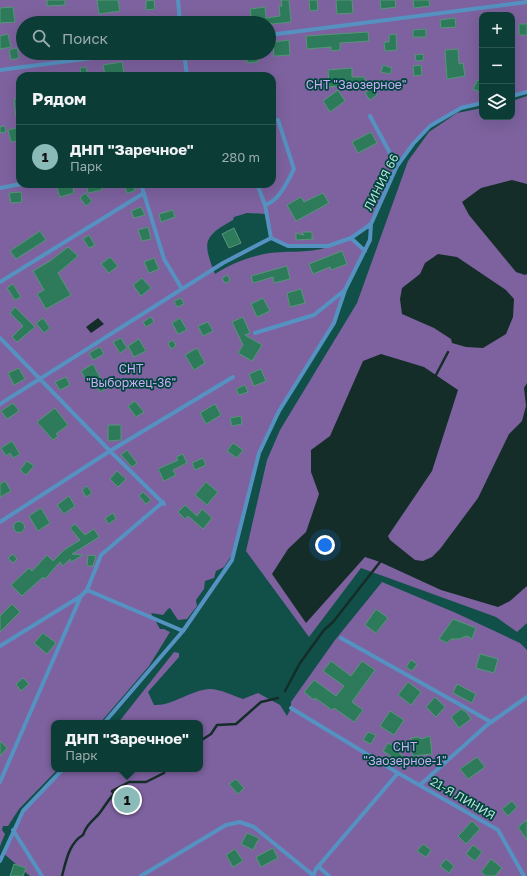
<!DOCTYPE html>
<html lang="ru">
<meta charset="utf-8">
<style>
body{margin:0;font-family:"Golos Text",sans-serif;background:#15433e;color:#f1f3f6}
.controls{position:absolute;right:12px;top:12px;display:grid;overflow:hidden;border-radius:8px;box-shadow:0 4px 16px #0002}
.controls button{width:36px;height:36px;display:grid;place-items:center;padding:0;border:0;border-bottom:1px solid #2c5651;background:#0c3c36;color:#f1f3f6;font:20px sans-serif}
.you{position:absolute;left:325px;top:545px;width:14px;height:14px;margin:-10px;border:3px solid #fff;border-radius:50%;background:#1a73e8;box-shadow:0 0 0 6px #1a73e833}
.badge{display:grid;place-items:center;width:26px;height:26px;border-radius:50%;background:#8bbbb9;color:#111;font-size:13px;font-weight:700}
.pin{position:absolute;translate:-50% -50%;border:2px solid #fff;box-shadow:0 1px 4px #0006}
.popup{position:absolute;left:51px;top:720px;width:152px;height:52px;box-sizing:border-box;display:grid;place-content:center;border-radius:8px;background:#0c3c36;filter:drop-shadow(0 1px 3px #0005);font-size:13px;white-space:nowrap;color:#9aadad}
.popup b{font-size:15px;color:#f1f3f6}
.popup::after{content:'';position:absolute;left:50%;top:100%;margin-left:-8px;border:8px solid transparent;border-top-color:#0c3c36}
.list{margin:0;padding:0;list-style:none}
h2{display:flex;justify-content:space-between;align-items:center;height:52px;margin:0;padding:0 16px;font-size:17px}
h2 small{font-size:13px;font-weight:400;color:#9aadad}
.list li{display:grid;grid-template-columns:26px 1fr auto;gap:12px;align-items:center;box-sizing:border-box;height:64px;padding:0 16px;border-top:1px solid #2c5651}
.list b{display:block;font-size:15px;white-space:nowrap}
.list p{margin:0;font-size:13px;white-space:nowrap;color:#9aadad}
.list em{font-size:13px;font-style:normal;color:#9aadad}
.icon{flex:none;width:22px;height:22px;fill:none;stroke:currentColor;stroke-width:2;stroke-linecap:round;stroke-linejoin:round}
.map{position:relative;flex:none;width:527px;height:876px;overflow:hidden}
.search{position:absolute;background:#0c3c36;box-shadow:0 4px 16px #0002;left:16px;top:16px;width:260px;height:44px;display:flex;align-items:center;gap:10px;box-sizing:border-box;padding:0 14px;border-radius:22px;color:#9aadad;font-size:15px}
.panel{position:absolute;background:#0c3c36;box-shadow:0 4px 16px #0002;left:16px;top:72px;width:260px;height:116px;border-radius:12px}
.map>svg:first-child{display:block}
.green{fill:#7d629f;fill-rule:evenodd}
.water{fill:#152d29}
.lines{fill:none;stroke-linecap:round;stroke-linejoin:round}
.stream{stroke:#152d29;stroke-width:2.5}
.building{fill:#2e7b5b;stroke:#579579}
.minor{stroke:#5592c1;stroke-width:4}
.labels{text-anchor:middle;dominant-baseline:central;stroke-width:3.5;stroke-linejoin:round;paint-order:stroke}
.park-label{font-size:12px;fill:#cdadf9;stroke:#00453d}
.street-label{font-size:12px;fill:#badfd8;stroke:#00453d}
</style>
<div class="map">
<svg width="527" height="876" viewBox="0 0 527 876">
<rect width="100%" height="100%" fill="#105048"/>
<path class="green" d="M0,0H527V92L512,96V15H482V103L461,108L430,126L397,166L371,224L352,239L364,253L347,287L334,323L279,411L259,453L232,555L224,567L216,571L214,578L205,581L204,589L196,600L197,606L187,619L178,620L170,608L168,609L163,615L151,613L160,629H164L170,632L149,666L100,723H54V769H58L19,809L8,826H3L2,830L5,834L0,846ZM23,23H269V53H23ZM20,76H272V184H20ZM247,213L266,214L271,238L288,246L328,247C307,254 285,250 264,254C246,258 230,264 215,274C203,243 202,237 233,220L234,217Z
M527,96V623L517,632L496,617L361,568L309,637L246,551L267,460L280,430L357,303L408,161L429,132L457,113L482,108V117H512V101Z
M382,582L456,613L520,643L527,650V876H30L3,853L23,811L62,769H200V723H118L174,652L179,653V657L148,692L154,705C173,706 190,690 210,689C220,689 234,696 243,699L258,693L280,705L287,716L291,708V702L335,640Z"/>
<path class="water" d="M512,180L527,184V274L525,275L516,272L469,215L462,202L481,188Z
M438,254L457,257L506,290L514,299L513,317L506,334L483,348L466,347L452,343L451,339L434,328L402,314L400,299L402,288L420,274L425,263Z
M98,318L104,324L91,333L86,327Z
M381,354L424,367L458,390L432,471L388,536L390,540L415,560L423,561L432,557L440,549L478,498L509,434L522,421L526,406L524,388L527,383V586L510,601L498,607L441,590L380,562L365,557L306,623L272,574L288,549L306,532L319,494L311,472V450L330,436L363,361Z"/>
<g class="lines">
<path class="stream" d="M436,375L448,352
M285,691L300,663L324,630L333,622L380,562
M200,741L211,734L217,725L236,724L261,702L278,698
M62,876C66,861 69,843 83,835C86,826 91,822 98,815C104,808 107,801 114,794L112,791L129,782H146L164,773L165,769"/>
</g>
<path class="building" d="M47,0H65V5L47,6Z
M97,0H118L120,11L99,14Z
M154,0L155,9L146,10V1Z
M281,0H289L291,22L272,24L271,23H252L250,9L265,7L266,18L280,16L279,6H282Z
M309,0H317L318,10L310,11Z
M336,0H352L353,13L337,14Z
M380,0H395L396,7L381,9Z
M413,0H429L430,6L414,8Z
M13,7L15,22L0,23V8Z
M455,18L456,27L441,28L440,20Z
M519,24H527V35H519Z
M426,29V37H413V30Z
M368,32L369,41L340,43V50L331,51V47L307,49L306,36Z
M8,34L11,47L0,49V36Z
M396,34L397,50L385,51L384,42H389V35Z
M289,40L290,55L274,56L273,42Z
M17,48L19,58L11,60L9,50Z
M458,49L459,64L463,63L465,76L447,79L445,50Z
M246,53H257L258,62L247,63Z
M423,54L424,60L416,61L415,55Z
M122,62L124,72L105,75L103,65Z
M383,65L392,68L390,74L381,72Z
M421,65L422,75L414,76L413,66Z
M86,67L88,76H81L80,68Z
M352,68V77H365V83L329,87L328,70Z
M477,80L482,82L480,92L473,89Z
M372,88L377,95L370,100L365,93Z
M338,90L345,101L330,112L323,101Z
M20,98V117H16L14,99Z
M5,126L6,132L0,133V127Z
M20,127V140L11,142L8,130Z
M371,132L377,143L358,153L352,142Z
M61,184H72L74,193L60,197L56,185Z
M87,184H101L102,190L88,193Z
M124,184H133L135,191L127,193Z
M21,192L22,202L11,203L9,193Z
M85,193L92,201L86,206L80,198Z
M323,193L329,203L296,221L287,205L301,197L304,202Z
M141,207L145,215L134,218L131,211Z
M173,210L175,217L161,222L159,214Z
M148,227L151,239L142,241L138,230Z
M234,228L241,243L229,248L222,234Z
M40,231L46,240L16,259L10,251Z
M302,232H312V238L314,239L296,240V233L304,235Z
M89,235L95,245L89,248L83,239Z
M68,247L78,256L58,273L71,295L46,309L37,294L44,290L33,271L50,261Z
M342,251L347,264L331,270L330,267L313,274L309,264Z
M110,257L118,266L109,273L101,264Z
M154,258L159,269L149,273L144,262Z
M287,266L290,279L274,283L273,277L253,283L251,276Z
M228,275L230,281L225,283L222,278Z
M142,278L151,288L141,296L133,285Z
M13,284L21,297L15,300L7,288Z
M301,289L305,303L290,307L287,293Z
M181,298L184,304L177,307L174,301Z
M263,298L270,311L257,317L251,304Z
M15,307L35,327L17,342L12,337L23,326L10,313Z
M151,317L154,322L146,327L143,322Z
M243,317L250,333L245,335L262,345L252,361L238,353L243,345L232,322Z
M43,318L50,328L44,333L36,323Z
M180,318L187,330L178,334L172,323Z
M208,322L213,331L203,336L198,326Z
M121,338L127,348L120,353L113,342Z
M139,339L146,351L134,357L128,346Z
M173,340L176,346L171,349L168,343Z
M100,347L104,354L93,360L89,353Z
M197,348L205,363L194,370L185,355Z
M93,364L102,381L104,380L108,387L100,392L93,379L87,382L81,371Z
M19,368L25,379L14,385L8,373Z
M261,369L266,381L254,386L249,374Z
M66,377L70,385L60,390L55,382Z
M245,385L248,392L239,395L236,389Z
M135,401L144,412L136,417L128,406Z
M13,403L19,411L7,419L1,411Z
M215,404L221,415L206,424L200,413Z
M55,408L68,425L56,434L58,436L53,440L37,422Z
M241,416L242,424L232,426L230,418Z
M108,425H121V440L108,441Z
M12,441L20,454L13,458L10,453L6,456L1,448Z
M233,443L243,450L237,458L227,451Z
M127,450L137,463L132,467L121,455Z
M183,454L187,463L173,470L176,475L164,481L158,469L178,460L176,457Z
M203,458L206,465L195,470L192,463Z
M27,461L34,466L26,475L20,470Z
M117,471L126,479L118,487L110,479Z
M5,481L11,491L0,497V484Z
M206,482L218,492L207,505L195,495Z
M87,486L92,493L86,497L82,490Z
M143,492L151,500L146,504L139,496Z
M69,496L75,506L64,514L57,505Z
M185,505L197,516L202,509L212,518L203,529L188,516L185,519L178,512Z
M41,508L50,523L38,531L29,516Z
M113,513L116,519L108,524L105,518Z
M13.5 527a5.5 5.5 0 1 1 11 0a5.5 5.5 0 1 1-11 0Z
M75,524L85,535L94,529L99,537L72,554L83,555L71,562L70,559L63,566L60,562L45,579L43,577L22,596L11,585L29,568L32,571L47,555L53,561L64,550L80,540L70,528Z
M13,554L17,559L13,563L8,558Z
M88,555L96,556L93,566H87Z
M12,604L20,612L0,632V616Z
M376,609L388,618L376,633L365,625Z
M453,619L476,628L472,639L467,636L459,639H451L447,643L439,639Z
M43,633L56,643L47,654L34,643Z
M480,654L498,659L494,673L476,668Z
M411,660L417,664L412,671L406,667Z
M331,661L351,676L362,661L375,670L352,702L363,710L354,722L334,708L332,710L315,698L314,700L304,692L314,680L336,696L344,686L323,671Z
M23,678L29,684L21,691L16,684Z
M408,682L421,692L411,705L398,695Z
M457,684L476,694L472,703L453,693Z
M435,697L445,707L436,717L426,707Z
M461,709L466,712L471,719L459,728L451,717Z
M390,711L404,720L394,735L380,726Z
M368,732L376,735L371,744L363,740Z
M430,736L432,754L413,756L411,738L419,737L421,739Z
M0,741L7,748L0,756Z
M388,743L397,748L396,750L407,760L401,767L394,761L395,759L383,751Z
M477,757L485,767L468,779L460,769Z
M236,779L244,788L238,794L229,784Z
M512,801L517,807L508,816L502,809Z
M527,820V840L518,827Z
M472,821L480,829L466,844L458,836Z
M247,833L259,838L253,850L241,844Z
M423,844L431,850L426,857L417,851Z
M473,845L482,852L475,861L466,854Z
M273,848L278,858L261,867L256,857Z
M235,849L243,861L233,867L226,855Z
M446,859L454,866L449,873L440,866Z
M491,859L502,868L495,876H486L481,872Z
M14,864L26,868L23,876H10Z"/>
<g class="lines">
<path class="minor" d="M178,0L180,23
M269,35L527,2
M184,53L187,76
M0,70L131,53
M512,96L527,92
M370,116L397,166
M141,184L164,259L182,289
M257,184L265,205L271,238
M0,188L21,184
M265,205C280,200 287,182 294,169L278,120
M271,238L288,246H328L351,238L371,224
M351,238L365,251
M0,282L144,193
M255,333L314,315L345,290
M0,338L110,451L164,504
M0,404L223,263L271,238
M0,522L110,451L233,377
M87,590L183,631
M341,638L491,722
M0,646L81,596
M291,708L398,773L498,830L524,876
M104,723L183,631L232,560L259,453L279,411L334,323L345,290L370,240L371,224L397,166L413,144L430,126L461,108L482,103
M0,782L81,596L87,590L101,555L163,502
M420,785L487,725L527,697
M13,830L42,876
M0,861L23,811L63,769
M319,867L329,876
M141,876L226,825L240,822L254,827L314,876
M313,876L316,869L398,773"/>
</g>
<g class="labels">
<g class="park-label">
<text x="356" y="84">СНТ "Заозерное"</text>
<text x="131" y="368">СНТ<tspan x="131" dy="14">"Выборжец-36"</tspan></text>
<text x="405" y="746">СНТ<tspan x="405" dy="14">"Заозерное-1"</tspan></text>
</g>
<g class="street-label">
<text transform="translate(381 182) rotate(-63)">ЛИНИЯ 66</text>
<text transform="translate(463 798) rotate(30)">21-Я ЛИНИЯ</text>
</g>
</g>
</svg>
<div class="controls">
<button>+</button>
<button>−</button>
<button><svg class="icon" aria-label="layers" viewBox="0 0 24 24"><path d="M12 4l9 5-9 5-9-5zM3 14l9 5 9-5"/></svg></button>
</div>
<div class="you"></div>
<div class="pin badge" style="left:127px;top:800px">1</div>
<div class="popup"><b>ДНП &quot;Заречное&quot;</b>Парк</div>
<div class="search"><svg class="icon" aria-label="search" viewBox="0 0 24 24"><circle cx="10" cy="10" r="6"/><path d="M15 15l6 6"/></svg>Поиск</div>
<section class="panel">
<h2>Рядом<small></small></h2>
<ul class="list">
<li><span class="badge">1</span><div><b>ДНП &quot;Заречное&quot;</b><p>Парк</p></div><em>280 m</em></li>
</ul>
</section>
</div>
